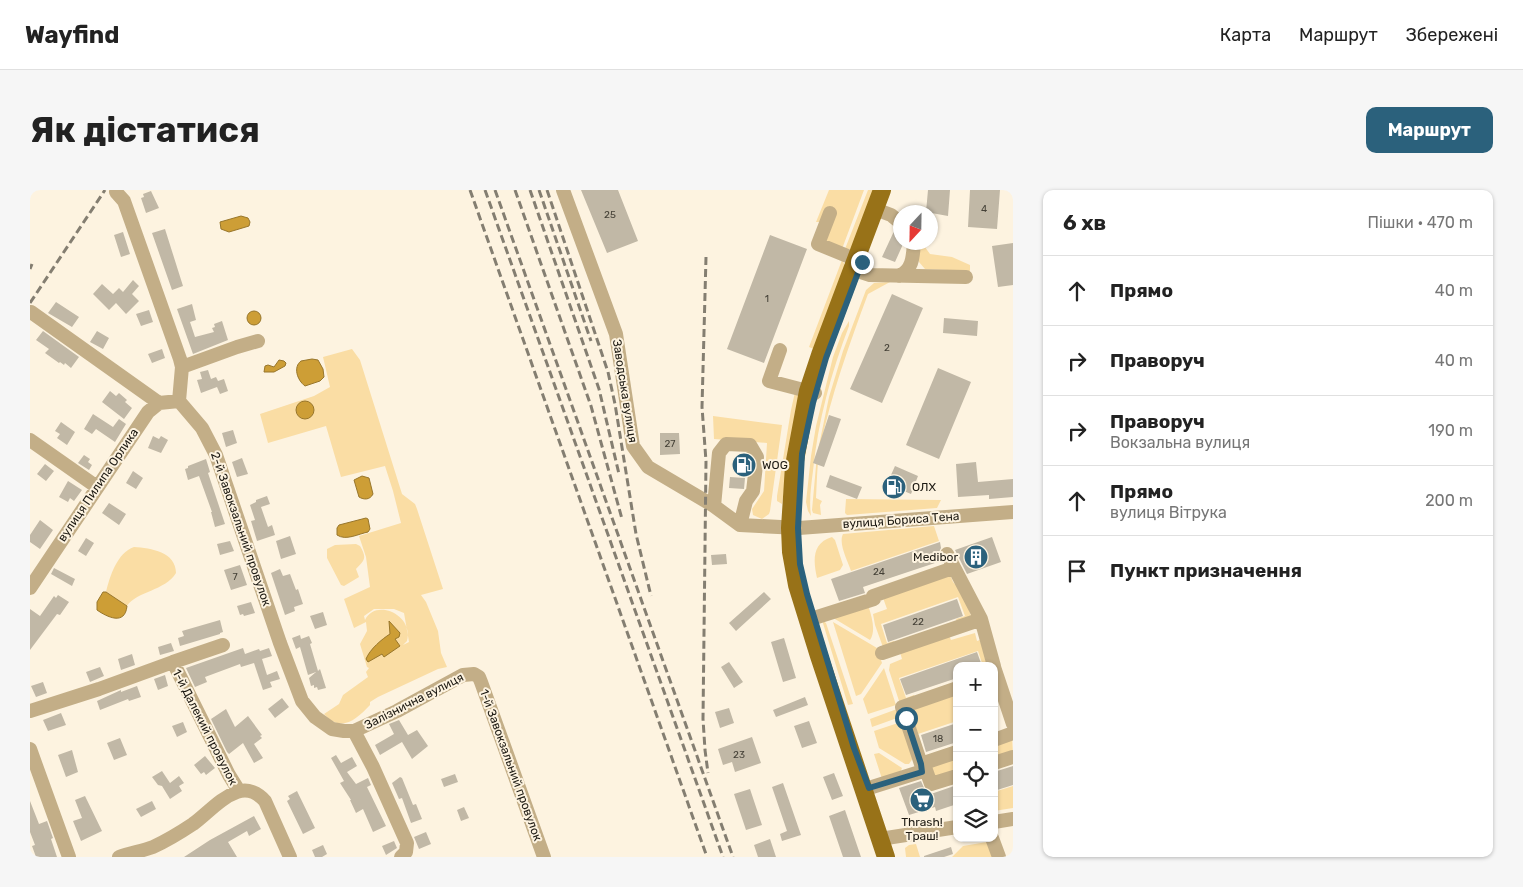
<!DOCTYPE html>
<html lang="uk">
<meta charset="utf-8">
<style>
body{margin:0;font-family:Rubik,sans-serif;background:#f6f6f6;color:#222}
.controls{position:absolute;right:15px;bottom:15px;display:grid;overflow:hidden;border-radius:10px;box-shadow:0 1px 4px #0004}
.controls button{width:45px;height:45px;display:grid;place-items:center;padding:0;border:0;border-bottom:1px solid #e0e0e0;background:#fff;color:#222;font:25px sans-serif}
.compass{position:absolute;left:863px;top:15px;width:45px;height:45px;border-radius:50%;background:#fff;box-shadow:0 1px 4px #0004;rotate:202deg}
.stop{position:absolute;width:15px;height:15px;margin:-11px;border:4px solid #2b617c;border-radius:50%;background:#fff}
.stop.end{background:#2b617c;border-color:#fff;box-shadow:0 1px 5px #0008}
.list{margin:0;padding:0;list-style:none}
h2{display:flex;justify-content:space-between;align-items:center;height:65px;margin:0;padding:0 20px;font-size:21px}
h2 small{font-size:16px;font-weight:400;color:#767676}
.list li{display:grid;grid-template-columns:32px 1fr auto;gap:15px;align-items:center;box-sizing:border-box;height:70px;padding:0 20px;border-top:1px solid #e0e0e0}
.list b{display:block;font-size:19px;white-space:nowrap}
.list p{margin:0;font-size:16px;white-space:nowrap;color:#767676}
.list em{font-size:16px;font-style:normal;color:#767676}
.icon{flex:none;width:28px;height:28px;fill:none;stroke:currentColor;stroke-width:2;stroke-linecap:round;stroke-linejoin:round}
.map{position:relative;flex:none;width:983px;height:667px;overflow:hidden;border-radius:10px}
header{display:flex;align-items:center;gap:30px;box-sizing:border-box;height:70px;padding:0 25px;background:#fff;border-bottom:1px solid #e0e0e0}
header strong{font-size:24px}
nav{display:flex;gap:28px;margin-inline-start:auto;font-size:18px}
.intro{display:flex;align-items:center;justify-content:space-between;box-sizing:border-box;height:120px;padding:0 30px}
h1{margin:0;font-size:35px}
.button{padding:12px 22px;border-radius:10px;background:#2b617c;color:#fff;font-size:18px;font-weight:700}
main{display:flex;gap:30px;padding:0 30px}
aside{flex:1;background:#fff;border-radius:10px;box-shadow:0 1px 4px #0004}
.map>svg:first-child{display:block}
.green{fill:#fadda4;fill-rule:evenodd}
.water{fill:#cd9e36;stroke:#98762b}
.building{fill:#c1b8a6}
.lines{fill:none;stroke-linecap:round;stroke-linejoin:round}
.minor{stroke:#c3ae87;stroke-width:14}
.major{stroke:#987218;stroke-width:18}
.rail{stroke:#847e71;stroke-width:3;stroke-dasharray:8 4;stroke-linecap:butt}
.route{stroke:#2b617c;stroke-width:6}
.labels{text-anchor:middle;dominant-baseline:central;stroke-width:4;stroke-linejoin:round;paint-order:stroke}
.number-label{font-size:10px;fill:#454137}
.street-label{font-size:12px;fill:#1c1912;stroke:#fdf3e0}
.poi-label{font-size:12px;fill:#1c1912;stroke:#fdf3e0;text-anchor:start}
</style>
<header>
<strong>Wayfind</strong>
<nav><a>Карта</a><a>Маршрут</a><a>Збережені</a></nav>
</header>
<div class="intro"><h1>Як дістатися</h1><a class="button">Маршрут</a></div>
<main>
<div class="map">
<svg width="983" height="667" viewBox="0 0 983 667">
<rect width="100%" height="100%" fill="#fdf3e0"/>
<path class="green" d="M799,0H834L812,59L796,51L790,32H786Z
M838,0H845L822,59H815Z
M889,53H892L900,64L922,67L940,75V81L895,79L889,72Z
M812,70L815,75L784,159L779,157Z
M860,92L838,104C819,155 801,205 790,258C787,274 787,292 786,308L792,311L790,315L791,325L783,323L782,320L787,265L799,207L813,161L836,100L844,93Z
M819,131V136C801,183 788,231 783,281C781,296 779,311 781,326L778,321L776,312L781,266L786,236L803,167L812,143Z
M322,159L330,170L372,304L385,314L387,319L413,399L391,405L396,412L408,441L411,463L417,477L408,479L348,507L340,512V515C326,530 311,543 294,524L309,514L313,505L338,487L336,482L339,478L337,477L330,454L337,441L336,432L324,438L314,409L340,397L336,367L329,346L371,333L363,301L355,276L311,287L296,236L238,253L230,224L284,206L300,197L293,167ZM344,419H364L374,423L379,452L373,455L377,451C384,424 345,408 335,430L334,426Z
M765,202L769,204L759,264L752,314L747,311V306L761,220Z
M683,226L752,235L740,321L739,324L732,329L723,325L722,319L734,301L737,253L684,249Z
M816,309L911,310L907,318L817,325L815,323Z
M904,336L909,351L821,381C818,371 808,354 813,344Z
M802,347L805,350L813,375L810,380L787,388C783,370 782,353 802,347Z
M326,354L330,356C337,368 335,370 326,379L329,387L314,396L311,395L297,368V359L305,355Z
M104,357C121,358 146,362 146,383C135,401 107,401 97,416L76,402C80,386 87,363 104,357Z
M919,382L923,392L933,402L942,429L928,434L926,429L935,426L928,407L851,434L857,453L864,451L866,456L854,460L845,435L843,424L857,419L852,405Z
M837,417L839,418C842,428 846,441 840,450L805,429L804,426Z
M792,430L796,433L823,514L818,515Z
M803,432L847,458L852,473L831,504L826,506Z
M918,443L921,450L945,443L947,451L950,450L958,476H953L948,461L869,488L876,508L884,505L885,509L870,514L859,480L860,474L872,469L869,459Z
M854,478L866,515L838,524L833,509Z
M927,501V531L888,544L879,517Z
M867,519L870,527L842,537L840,529Z
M871,532L883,568L879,574H875L849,558L844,541Z
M982,547L983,564L964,571V553Z
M849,563L872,578L870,583L853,592L844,564Z
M927,565V584L904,591L898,575Z
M983,596V618L964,621V602Z
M957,652L965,667H922L933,656Z
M886,654L890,667H876L875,658L879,655Z"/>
<path class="water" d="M211,26L218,28L220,32L219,36L199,42L191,39L190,32Z
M217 128a7 7 0 1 1 14 0a7 7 0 1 1-14 0Z
M282,169L288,170L293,179L294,187L290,191L275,196C267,190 263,177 271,171Z
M249,170L254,171L256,173L255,176L244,182H234L235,176L238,175L244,177Z
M266 220a9 9 0 1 1 18 0a9 9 0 1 1-18 0Z
M332,286L339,288L343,304C340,310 334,310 329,307L324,290Z
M336,328L338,329L340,339L338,342C328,344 316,351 307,345V338L309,335Z
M73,402H76L97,416C95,436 77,427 67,420V412Z
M359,431L370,443L369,447L365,449L370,456L354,467L352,464L338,472L336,469C340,459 352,449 360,444Z"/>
<path class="building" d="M551,0H588L608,51L577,63Z
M898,0H920L918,26L896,22Z
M940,0H970L967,39L938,37Z
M121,1L129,18L116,23L111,8L114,7L113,4Z
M135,39L153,96L142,100L122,43Z
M865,39L870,42V52H874L865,72L852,67Z
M93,42L100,64L91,67L84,45Z
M740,45L777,59L734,173L697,159Z
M983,53V95L968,97L962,56Z
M103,90L109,96L102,104L109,111L96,124L86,113L79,120L63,104L72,94L83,104L89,98L93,102Z
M862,104L893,118L852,213L820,199Z
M26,112L49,127L42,137L18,123Z
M162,114L166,130L160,132L165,147L184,142L182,138L185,137L184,134L192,131L198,150L163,164L147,119Z
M119,120L123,132L111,136L106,124Z
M914,128L948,131L947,146L913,143Z
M13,141L49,167L41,178L35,173L34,175L30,172L29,173L15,163L19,159L6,150Z
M67,141L79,148L73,159L60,152Z
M132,159L135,168L122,173L118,164Z
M908,178L941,192L909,269L876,255Z
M178,180L181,189L186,187L188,191L194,189L198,201L190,204L187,197L171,203L167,190L172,189L170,182Z
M80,201L86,206L89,203L97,210L95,212L102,218L94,229L72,212Z
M63,224L83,237L89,229L96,234L85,252L66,239L62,244L54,239Z
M799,225L811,229L794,277L783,273Z
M31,232L45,242L37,255L27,248L30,244L25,241Z
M203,240L207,253L196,257L192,243Z
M630,243H649L650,264L630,265Z
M123,246L129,249L131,246L138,250L131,263L118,258Z
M54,265L60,269L58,272L62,275L59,280L48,273Z
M212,268L218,284L207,287L202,272Z
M176,269L180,282L178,283L195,334L185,337L181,322H182L169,286L158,290L155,279L158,278V276Z
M946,272L948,292L983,289V307L959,309V305L928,307L926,274Z
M15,274L24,281L16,291L7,284Z
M865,276L888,286L881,304L857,294Z
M103,281L113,288L106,299L96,293Z
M800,285L832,297L827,309L796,297Z
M700,287L715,288L714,299L699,298Z
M38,291L52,300L44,311L40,308L38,312L29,307Z
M237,306L240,314L231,317L238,337L242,335L245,345L227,351L221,331L225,330L220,315L226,312V310Z
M79,313L96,324L89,335L72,323Z
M10,330L23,340L10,359L0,352V345Z
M260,346L266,364L251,369L246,351Z
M962,347L971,372L937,384L925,360Z
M56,348L64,353L56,366L48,361Z
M200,351L204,361L190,365L187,354Z
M910,352L911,358L908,364L911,371L833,397L835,403L809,411L801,389Z
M696,364L697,374L682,375L681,365Z
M210,375L217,395L201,400L194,380Z
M24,378L45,389L42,396L21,384Z
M250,379L253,386L260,384L266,400L268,399L273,414L264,417L265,421L255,425L241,383Z
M734,402L741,409L706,441L699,433Z
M28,405L39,412L30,425L27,424L0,460V419L10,426L24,406L26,408Z
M927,409L933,426L858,452L853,435Z
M221,412L225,423L214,426L213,424L210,425L207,416Z
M293,422L297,435L285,439L280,426Z
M190,430L193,442L190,443V444L150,456L148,448L154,446L152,441Z
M270,445L271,449L279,446L282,453L280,454L288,481L290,479L296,498L288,500L287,497L284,498V495L281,496L279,488L286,482L278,485L270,457L266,459L262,448Z
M754,448L766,488L753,492L741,452Z
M141,453L144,461L130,465L128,457Z
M213,458L215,464L229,459L230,461L239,458L242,466L232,469L237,485L247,481L250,489L240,492L242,497L233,500L224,473L211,477L210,474L175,487L177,492L165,497L156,478Z
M947,462L952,476H927V488L876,505L870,489Z
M102,464L105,475L91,480L88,469Z
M699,472L713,492L704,498L691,477Z
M70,477L74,486L60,492L56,482Z
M135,485L138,496L128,500L124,489Z
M13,492L17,503L6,507L1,496Z
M107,496L111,507L99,511L98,509L70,520L67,511L91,500V502Z
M775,507L778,515L746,527L743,520Z
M252,508L259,517L245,528L238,519Z
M699,518L704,533L690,538L685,522Z
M196,519L205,537L218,526L232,545L230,546L232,548L224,554L233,568L224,573L213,553L199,564L197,562L181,529Z
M31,523L36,535L18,541L13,530Z
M369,530L378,545L387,540L398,556L382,569L372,552L350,565L345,555L364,544L359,534Z
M779,531L787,553L772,558L764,536Z
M153,532L157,542L147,547L142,536Z
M927,533V552L896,562L891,545Z
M722,547L731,573L705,582L702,572L693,575L688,559Z
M90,548L97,565L84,570L77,553Z
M42,560L48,582L36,587L28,565Z
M306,565L311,573L322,567L327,576L317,582L326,594L338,588L341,595L337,597L356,636L343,642L333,619L326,623L320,610H321L310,593L314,591L301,568Z
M175,566L185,578L176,585L174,582L171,584L164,575Z
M983,576V595L964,601V582Z
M132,581L140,593L149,586L154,593L149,596L152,601L140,609L132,596L128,595L122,587Z
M804,583L813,606L802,610L793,587Z
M425,584L428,592L414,597L411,589Z
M370,587L372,588L383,615L386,614L392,629L381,633L372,608L369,609L362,593Z
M891,591L895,600L901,604L927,595V614L906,621L905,617L879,625L869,598Z
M753,593L771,645L752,651L750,644L757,641L742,597Z
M720,599L732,635L716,640L704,604Z
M267,601L285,638L273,644L257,611L260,609L258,606Z
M55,606L72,641L51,651L43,631L52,628L45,610Z
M0,611L9,634L17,631L23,648L21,649L27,667H6L2,656L5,655L0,642Z
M122,611L126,619L111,627L106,619Z
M434,617L439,628L431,631L427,620Z
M815,620L831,667H813L799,626Z
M224,626L231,639L219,646L217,641L198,652L207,667H154L180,650Z
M396,642L401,654L389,659L384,647Z
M740,649L746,667H728L724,655Z
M364,651L367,658L356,665L352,656Z
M293,655L297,664L292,667H285L282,660Z
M921,657L923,664L914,667H894V666Z"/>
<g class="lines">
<path class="minor" d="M533,0L586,144L603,256L618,277L684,316L710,335L769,338L983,322
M86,2L94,11L150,169L152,177L149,211L172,238L186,265L250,453L272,511L285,527L302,539L314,541H324L367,521L433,485L444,484L449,487L451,492L514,667
M845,19L861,25L871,33
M800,23L788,54L832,72
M822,79L840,85L936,87
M869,86C883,80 883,66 884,52
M1,122L129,213
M750,160L739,191L785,203
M152,177L207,157L228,151
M0,250L67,297
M684,316L689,263L696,254L720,255L727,267L723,301L716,311L710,335
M917,364L951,429L964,476
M0,398L118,222L129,213L149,211
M784,428L844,409L843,406L923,378
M852,463L946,431
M143,472L193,455
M964,477L983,534
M0,521L69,499L143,472L199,585L209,601
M324,541L343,577L377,653L376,662L371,667
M964,550L983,543
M0,559L39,667
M964,573L983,567
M891,574L927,562
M892,582L891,574L872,517L927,498
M839,598L896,580L901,594L927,586
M964,632L983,629
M962,648L969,667
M850,649L927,637
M89,667C100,663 112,661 123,657C136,651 151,642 163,634C178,623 190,608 207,602C218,598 228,603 235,611L260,667"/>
<path class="major" d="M852,0L790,165L778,201L764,276L760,338L761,362L767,395L789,466L856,667"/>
<path class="rail" d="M440,0L677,667
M455,0L693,667
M465,0L703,667
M485,0L561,216L592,329
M500,0L569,199L589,284
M509,0L561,151
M517,0L578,182L585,214L606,344L621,406
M676,67L672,217L676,271L673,529L675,560L678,583
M0,79L2,74
M0,113L75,0"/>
</g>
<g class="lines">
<path class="route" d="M832,72L796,168L783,213L772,264L768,338L770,374L777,404L824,558L839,598L892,582L891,574L876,528"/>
</g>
<defs>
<symbol id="fuel-disc" viewBox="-11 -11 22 22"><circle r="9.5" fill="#2b617c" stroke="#fdf3e0"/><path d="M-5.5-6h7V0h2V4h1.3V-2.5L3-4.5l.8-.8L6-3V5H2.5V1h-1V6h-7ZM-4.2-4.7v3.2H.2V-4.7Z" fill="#fff"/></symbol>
<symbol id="building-disc" viewBox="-11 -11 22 22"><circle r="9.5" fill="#2b617c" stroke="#fdf3e0"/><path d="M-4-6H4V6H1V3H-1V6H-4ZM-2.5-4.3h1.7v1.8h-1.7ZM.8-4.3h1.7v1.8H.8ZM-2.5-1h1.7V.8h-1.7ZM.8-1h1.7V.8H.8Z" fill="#fff"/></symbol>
<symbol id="supermarket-disc" viewBox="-11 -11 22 22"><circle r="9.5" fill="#2b617c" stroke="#fdf3e0"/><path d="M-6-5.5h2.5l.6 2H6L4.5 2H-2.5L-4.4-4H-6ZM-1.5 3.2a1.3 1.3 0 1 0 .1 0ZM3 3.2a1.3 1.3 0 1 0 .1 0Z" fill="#fff"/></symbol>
</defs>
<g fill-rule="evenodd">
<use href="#fuel-disc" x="700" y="261" width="28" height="28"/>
<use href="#fuel-disc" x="850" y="283" width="28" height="28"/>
<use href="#building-disc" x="932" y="353" width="28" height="28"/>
<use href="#supermarket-disc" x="878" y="596" width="28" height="28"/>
</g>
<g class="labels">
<g class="number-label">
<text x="954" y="19">4</text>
<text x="580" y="25">25</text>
<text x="737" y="109">1</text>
<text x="857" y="158">2</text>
<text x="640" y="254">27</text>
<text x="849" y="382">24</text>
<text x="205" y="387">7</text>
<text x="888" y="432">22</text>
<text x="908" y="549">18</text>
<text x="709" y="565">23</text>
</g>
<g class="street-label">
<text transform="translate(595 201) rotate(81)">Заводська вулиця</text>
<text transform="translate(68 295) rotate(-56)">вулиця Пилипа Орлика</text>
<text transform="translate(871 330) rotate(-4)">вулиця Бориса Тена</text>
<text transform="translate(211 339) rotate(71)">2-й Завокзальний провулок</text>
<text transform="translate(384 511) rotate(-27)">Залізнична вулиця</text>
<text transform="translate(175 537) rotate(63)">1-й Далекий провулок</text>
<text transform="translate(481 575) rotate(70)">1-й Завокзальний провулок</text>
</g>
<g class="poi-label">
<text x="732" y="275">WOG</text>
<text x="882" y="297">ОЛХ</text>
<text x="928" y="367" text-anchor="end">Medibor</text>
<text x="892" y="632" text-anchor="middle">Thrash!<tspan x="892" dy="14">Траш!</tspan></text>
</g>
</g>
</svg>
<div class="controls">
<button>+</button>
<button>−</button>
<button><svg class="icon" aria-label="locate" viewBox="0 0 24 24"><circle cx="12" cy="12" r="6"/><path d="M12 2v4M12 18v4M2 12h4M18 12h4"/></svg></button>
<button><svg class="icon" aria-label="layers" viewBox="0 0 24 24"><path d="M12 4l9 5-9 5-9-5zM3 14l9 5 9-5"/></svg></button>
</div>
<svg class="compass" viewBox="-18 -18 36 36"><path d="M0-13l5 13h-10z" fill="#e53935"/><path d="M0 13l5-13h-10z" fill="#767676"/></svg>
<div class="stop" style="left:876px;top:528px"></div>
<div class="stop end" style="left:832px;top:72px"></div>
</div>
<aside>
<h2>6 хв<small>Пішки · 470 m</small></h2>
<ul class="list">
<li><svg class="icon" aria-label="ahead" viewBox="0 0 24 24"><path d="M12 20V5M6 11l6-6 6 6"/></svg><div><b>Прямо</b></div><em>40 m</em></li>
<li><svg class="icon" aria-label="right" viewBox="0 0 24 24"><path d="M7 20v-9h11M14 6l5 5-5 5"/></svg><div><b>Праворуч</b></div><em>40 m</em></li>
<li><svg class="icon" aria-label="right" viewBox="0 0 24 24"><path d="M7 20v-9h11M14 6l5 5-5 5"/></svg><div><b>Праворуч</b><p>Вокзальна вулиця</p></div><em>190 m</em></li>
<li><svg class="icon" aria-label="ahead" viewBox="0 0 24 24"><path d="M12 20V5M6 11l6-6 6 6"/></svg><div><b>Прямо</b><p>вулиця Вітрука</p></div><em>200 m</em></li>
<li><svg class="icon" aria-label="arrive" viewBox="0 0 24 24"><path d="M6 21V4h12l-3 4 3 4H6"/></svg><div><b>Пункт призначення</b></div></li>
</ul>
</aside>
</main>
